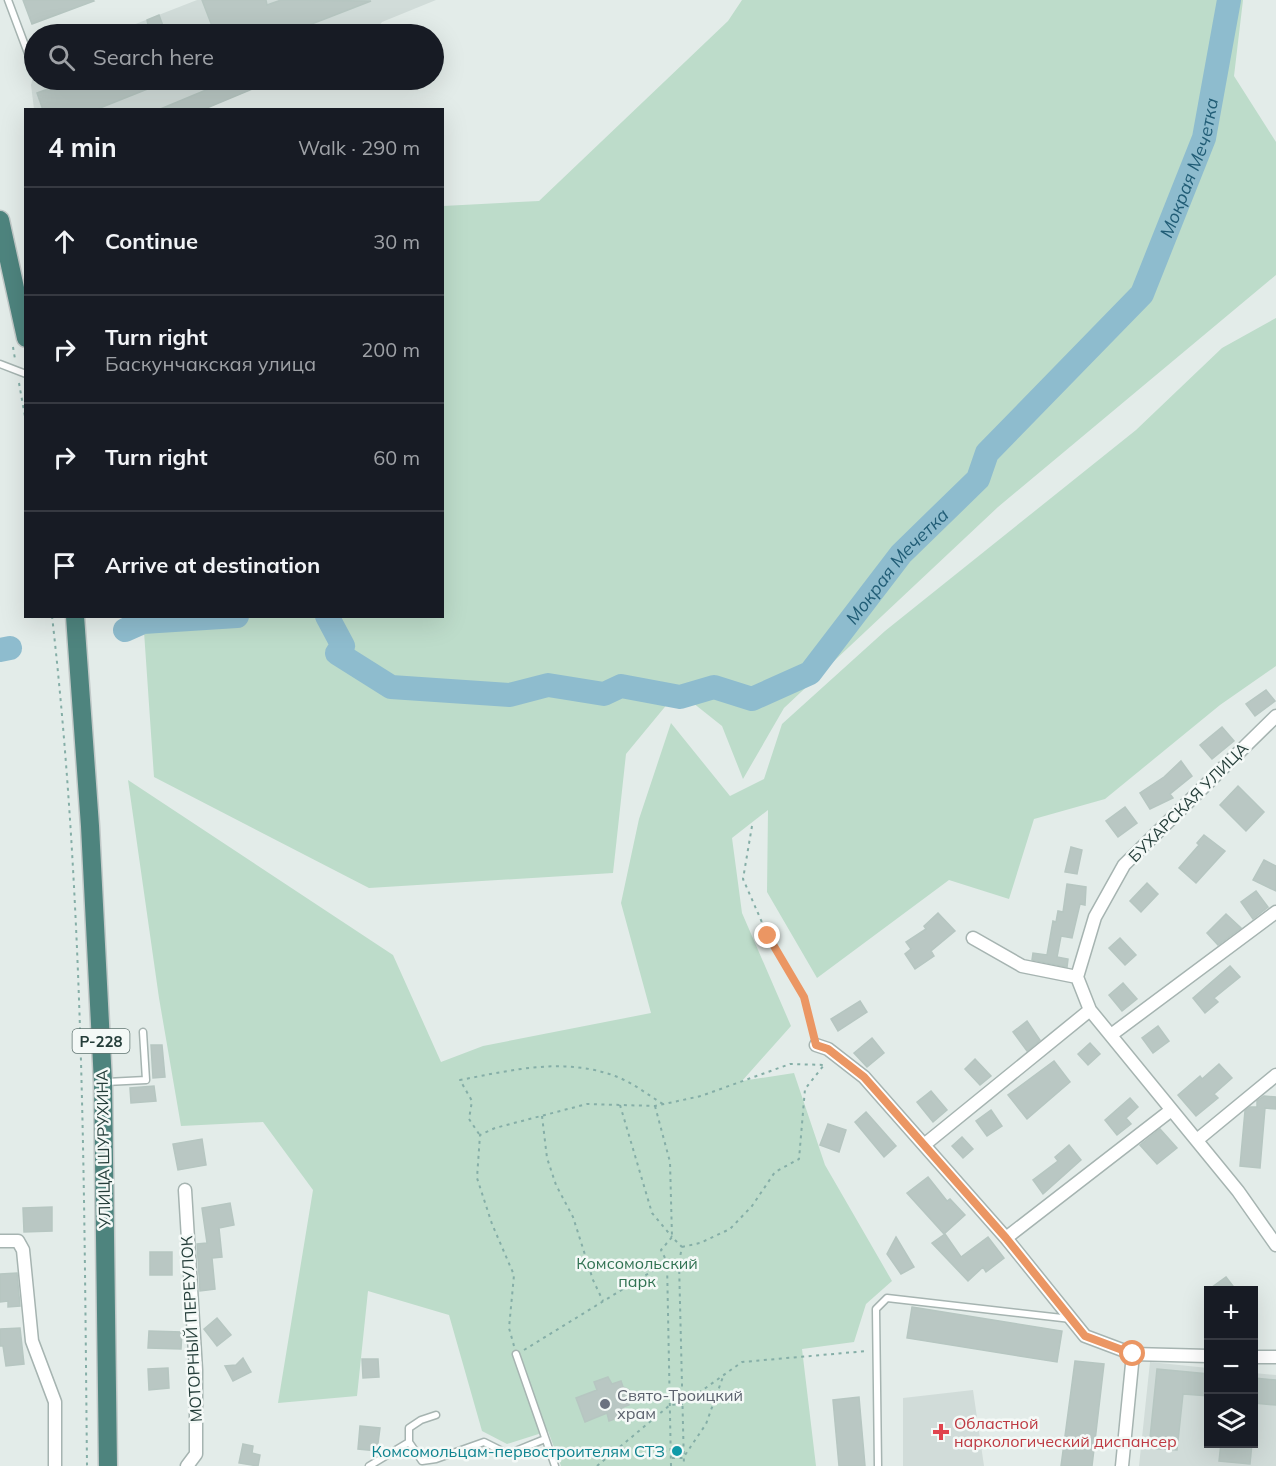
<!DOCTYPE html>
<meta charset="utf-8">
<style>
body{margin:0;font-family:Mulish,sans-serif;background:#242831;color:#f1f3f6}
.controls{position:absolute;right:18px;bottom:18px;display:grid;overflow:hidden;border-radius:0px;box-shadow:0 6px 24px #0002}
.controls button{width:54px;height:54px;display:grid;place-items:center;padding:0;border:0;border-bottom:2px solid #363941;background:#171b24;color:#f1f3f6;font:30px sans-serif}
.stop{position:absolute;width:18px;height:18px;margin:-14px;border:4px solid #eb9663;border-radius:50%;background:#fff}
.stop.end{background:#eb9663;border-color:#fff;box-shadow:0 2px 6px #0008}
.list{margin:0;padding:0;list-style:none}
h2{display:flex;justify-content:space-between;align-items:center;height:78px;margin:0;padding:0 24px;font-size:26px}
h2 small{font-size:20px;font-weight:400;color:#9ea1a6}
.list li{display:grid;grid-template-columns:39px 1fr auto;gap:18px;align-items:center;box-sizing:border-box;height:108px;padding:0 24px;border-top:2px solid #363941}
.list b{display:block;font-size:22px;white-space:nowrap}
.list p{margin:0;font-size:20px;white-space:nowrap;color:#9ea1a6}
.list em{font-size:20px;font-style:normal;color:#9ea1a6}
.icon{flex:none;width:33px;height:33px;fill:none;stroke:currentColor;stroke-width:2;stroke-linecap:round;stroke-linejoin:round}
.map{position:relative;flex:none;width:1276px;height:1466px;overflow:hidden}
.search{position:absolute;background:#171b24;box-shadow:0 6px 24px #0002;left:24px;top:24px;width:420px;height:66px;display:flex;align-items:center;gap:15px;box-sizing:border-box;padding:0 21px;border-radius:33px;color:#9ea1a6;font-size:22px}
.panel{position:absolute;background:#171b24;box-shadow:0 6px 24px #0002;left:24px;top:108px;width:420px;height:510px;border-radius:0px}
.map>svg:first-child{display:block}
.built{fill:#d1dcd9}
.green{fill:#bddcca}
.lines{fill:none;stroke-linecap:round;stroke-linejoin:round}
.river{stroke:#8ebcce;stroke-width:24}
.building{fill:#b9c7c3;stroke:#b6c6c1;stroke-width:1.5}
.service-casing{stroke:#a6b4b1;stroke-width:9}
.minor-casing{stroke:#a6b4b1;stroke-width:15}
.trunk-casing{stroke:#c2c9c8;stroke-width:21}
.path{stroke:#85aea7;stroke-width:2;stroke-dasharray:3 4.5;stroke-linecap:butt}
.service{stroke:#fff;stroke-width:6}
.minor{stroke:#fff;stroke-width:12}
.trunk{stroke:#4e847e;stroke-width:18}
.route{stroke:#eb9663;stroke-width:8}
.worship-dot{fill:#6b7280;stroke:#f4f9f7;stroke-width:2}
.health-dot{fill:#e0444e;stroke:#f4f9f7;stroke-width:2}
.culture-dot{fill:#0f9aa8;stroke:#f4f9f7;stroke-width:2}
.labels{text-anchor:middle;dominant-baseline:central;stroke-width:5;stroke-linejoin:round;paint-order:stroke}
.shield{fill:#f4f9f7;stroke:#627572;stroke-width:1.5}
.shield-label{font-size:15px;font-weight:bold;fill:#243d39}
.street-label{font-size:16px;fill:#243d39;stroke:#f4f9f7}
.park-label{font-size:16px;fill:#307252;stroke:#f4f9f7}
.worship-label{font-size:16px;fill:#5b616d;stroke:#f4f9f7;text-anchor:start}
.health-label{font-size:16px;fill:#be3a42;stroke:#f4f9f7;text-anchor:start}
.culture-label{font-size:16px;fill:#0d838f;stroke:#f4f9f7;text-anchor:end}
.water-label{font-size:18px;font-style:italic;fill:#215d76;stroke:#f4f9f7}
</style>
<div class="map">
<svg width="1276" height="1466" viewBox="0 0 1276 1466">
<rect width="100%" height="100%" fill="#e3ece9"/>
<path class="built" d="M197,0H436L382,22L373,34H110Z
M34,73V80H275L202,110L34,109L31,85Z
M1150,1362L1208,1368V1444H1254V1373L1276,1375V1466H1139Z
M973,1390L984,1466H903V1398Z"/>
<path class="green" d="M742,0H1243L1234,76L1276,142V275L998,507L784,708L743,779L722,726L678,691L626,754L613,873L369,888L154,777L143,617L442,616L443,206L539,201L728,21Z
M1276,318V666L1220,705L1105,799L1034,819L1009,899L949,880L817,978L767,892L768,810L732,838L742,913L791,1026L742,1081L794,1073L825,1165L892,1281L866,1304L854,1342L802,1349L816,1466H561L548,1431L507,1444L482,1431L449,1315L368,1291L357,1396L278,1403L313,1190L263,1122L181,1126L159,998L128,780L393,955L441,1062L483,1046L651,1013L621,903L639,819L671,723L730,796L764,779L782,724L885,631L1136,430L1222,348Z"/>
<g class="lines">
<g class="river">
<path id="s1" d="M327,616L343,646L337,653L391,687L510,695L548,685L604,694L621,686L680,697L714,687L752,699L810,673L901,554L978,479L987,453L1142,294L1204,138L1229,0"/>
<path d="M125,630L143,622L237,616"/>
<path d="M0,650L10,648"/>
</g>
</g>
<path class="building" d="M23,0H93L94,1L32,24Z
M202,0H266L267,5L281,0L371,1L286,34H193L212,26Z
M159,15L166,34H150L147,20Z
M72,80H170L95,110H43L37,93Z
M230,80H274L202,110H158Z
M1266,690L1275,701L1255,716L1246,704Z
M1222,727L1234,741L1212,759L1200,745Z
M1181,761L1192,776L1170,794L1173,798L1150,809L1140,793L1164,777Z
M1238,786L1264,812L1246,831L1220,805Z
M1125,807L1137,823L1118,837L1106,821Z
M1204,835L1225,851L1196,883L1179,868L1199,845L1197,843Z
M1071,847L1082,850L1077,874L1065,872Z
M1264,860L1276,866V891L1253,880Z
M1147,883L1158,894L1141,912L1130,901Z
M1067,884L1086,887L1085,905L1080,904L1072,938L1061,936L1057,957L1068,959L1067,967L1032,960L1033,953L1047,955L1053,921L1056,922L1058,911L1063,912Z
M1256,891L1268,907L1253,919L1241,902Z
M938,913L955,931L931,951L934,956L915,969L905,954L911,949L906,942L926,929L924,926Z
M1226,914L1241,928L1218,945L1207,933Z
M1120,938L1136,955L1125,965L1109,948Z
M1230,966L1240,977L1214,998L1218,1002L1205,1013L1193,998Z
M1123,983L1137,999L1122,1011L1109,995Z
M860,1001L867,1012L838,1031L831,1019Z
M1027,1021L1040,1040L1027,1051L1013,1032Z
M1158,1026L1169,1041L1153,1053L1142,1038Z
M872,1038L884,1053L867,1067L854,1053Z
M1090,1043L1100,1054L1088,1065L1078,1054Z
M151,1045H162L165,1077L153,1078Z
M975,1059L991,1076L980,1085L965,1069Z
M1054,1061L1070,1082L1027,1119L1008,1095Z
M1219,1064L1232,1078L1214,1094L1218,1098L1196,1116L1178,1095L1200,1076L1202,1079Z
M154,1086L156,1101L131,1103L130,1088Z
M931,1091L947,1110L933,1122L917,1102Z
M1264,1096L1276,1097V1109L1265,1108L1260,1168L1240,1166L1245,1111L1250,1107H1257V1101Z
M1130,1098L1138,1107L1126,1118L1131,1124L1117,1135L1105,1120Z
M991,1110L1002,1126L987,1136L976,1121Z
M866,1112L896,1146L884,1157L855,1122Z
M828,1124L846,1130L839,1152L820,1145Z
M1160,1129L1177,1148L1157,1164L1140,1145Z
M962,1137L973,1149L963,1158L952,1146Z
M202,1139L206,1165L178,1170L173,1144Z
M1069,1145L1081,1160L1043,1194L1033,1180L1058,1161L1055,1157Z
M928,1177L947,1201L950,1199L965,1215L944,1234L907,1193Z
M230,1203L234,1225L219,1228L222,1257L212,1258L215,1289L200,1291L197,1244L207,1243L202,1208Z
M52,1207V1231L24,1232L23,1208Z
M945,1234L961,1257L988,1237L1004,1258L986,1272L983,1267L968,1281L932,1243Z
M896,1237L914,1267L901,1274L887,1254Z
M150,1252H172V1275H150Z
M17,1273L20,1306L8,1307V1301L0,1302V1274Z
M1226,1277L1236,1290H1208Z
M912,1307L1062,1331L1057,1362L907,1338Z
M217,1318L231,1335L217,1346L204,1329Z
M20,1328L24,1364L6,1366L3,1346H0V1329Z
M149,1331L182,1332L181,1349L148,1348Z
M243,1358L251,1372L233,1381L225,1366L236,1365Z
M362,1359H378L379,1377L363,1378Z
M1075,1361L1104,1364L1092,1466H1061Z
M168,1368L169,1388L149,1390L148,1369Z
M1157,1369L1209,1374V1396L1183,1394L1177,1450L1149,1448Z
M608,1377L612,1384L621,1381L623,1387L629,1390V1405L623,1407L626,1415L609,1421L607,1413L585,1422L576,1398L597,1390L594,1382Z
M1254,1378L1276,1380V1405L1254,1403Z
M859,1397L865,1466H839L833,1400Z
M360,1426L380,1428L377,1451L358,1449Z
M1221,1443H1252L1250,1464L1219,1461Z
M243,1444L253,1446L252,1453L260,1455L258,1466L239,1463Z"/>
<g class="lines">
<defs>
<path id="service" d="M8,0L29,56
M0,364L26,374
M106,1082L146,1080L143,1032
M516,1354L555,1466
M436,1415L421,1420L409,1428V1442L422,1461L436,1459L484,1442L508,1454L545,1439
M369,1466L409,1442
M878,1466L876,1309L887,1298L1071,1319"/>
<path id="minor" d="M1276,716L1124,865L1095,917L1077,977L1090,1010L1238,1191L1276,1245
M973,938L1022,966L1077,977
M1111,1035L1276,912
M816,1045L828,1049L864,1077L1006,1238L1085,1336L1133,1354L1208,1356
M1197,1140L1276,1075
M924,1145L1090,1010
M185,1190L196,1370V1454L187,1466
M1006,1238L1170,1111
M0,1241H18L23,1250L32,1341L55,1402V1466
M1254,1357H1276
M1122,1466L1133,1354"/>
<path id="trunk" d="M0,220L26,338
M75,616L90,826L103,1083L108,1466"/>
</defs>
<use href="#service" class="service-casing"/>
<use href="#minor" class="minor-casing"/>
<use href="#trunk" class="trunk-casing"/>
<path class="path" d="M13,347L15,359
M19,383L26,422
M52,616C84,898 84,1183 87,1466
M752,826L743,879L768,936L804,997L813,1033
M620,1105L652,1213L672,1237
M655,1106L670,1162L672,1237
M542,1116L547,1158L556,1185L573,1217L593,1280L603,1301
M479,1134L469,1119L472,1101L460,1080C512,1070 564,1057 615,1076C632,1082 648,1095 663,1104
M682,1247L700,1243L730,1229L752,1206L775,1172L799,1159L805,1089L824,1065
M514,1346L509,1328L514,1275L492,1224L477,1178L480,1135L495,1128L587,1104L655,1106L701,1096L790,1064L826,1065
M524,1350L667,1262L661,1250L672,1237L682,1247L679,1262
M672,1458H683L706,1424L724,1374
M597,1466L670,1405L683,1404L742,1362L867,1351
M671,1466L667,1262H679L684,1466"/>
<use href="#service" class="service"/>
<use href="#minor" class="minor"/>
<use href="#trunk" class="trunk"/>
</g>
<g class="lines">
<path class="route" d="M768,936L804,997L816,1045L828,1049L864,1077L1006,1238L1085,1336L1133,1354"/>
</g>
<circle class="worship-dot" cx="605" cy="1404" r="6"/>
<path class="health-dot" d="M938 1423h6v6h6v6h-6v6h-6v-6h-6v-6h6z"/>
<circle class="culture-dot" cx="677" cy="1451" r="6"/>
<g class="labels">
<rect class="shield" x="72.5" y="1029" width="57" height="24" rx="4.5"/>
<g class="shield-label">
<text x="101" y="1041">Р-228</text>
</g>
<g class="street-label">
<text transform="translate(1188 802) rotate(-45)">БУХАРСКАЯ УЛИЦА</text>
<text transform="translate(103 1149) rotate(-91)">УЛИЦА ШУРУХИНА</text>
<text transform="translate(191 1329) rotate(-93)">МОТОРНЫЙ ПЕРЕУЛОК</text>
</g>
<g class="park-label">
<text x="637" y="1263">Комсомольский<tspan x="637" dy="18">парк</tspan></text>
</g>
<g class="worship-label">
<text x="617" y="1395">Свято-Троицкий<tspan x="617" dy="18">храм</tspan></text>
</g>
<g class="health-label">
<text x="954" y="1423">Областной<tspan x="954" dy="18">наркологический диспансер</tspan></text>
</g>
<g class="culture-label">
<text x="665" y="1451">Комсомольцам-первостроителям СТЗ</text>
</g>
<g class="water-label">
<text stroke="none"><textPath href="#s1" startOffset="1182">Мокрая Мечетка</textPath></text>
<text stroke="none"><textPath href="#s1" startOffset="678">Мокрая Мечетка</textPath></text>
</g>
</g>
</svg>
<div class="controls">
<button>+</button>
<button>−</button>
<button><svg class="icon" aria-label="layers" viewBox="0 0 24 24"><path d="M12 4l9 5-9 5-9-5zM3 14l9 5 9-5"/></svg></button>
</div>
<div class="stop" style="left:1133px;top:1354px"></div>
<div class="stop end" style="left:768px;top:936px"></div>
<div class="search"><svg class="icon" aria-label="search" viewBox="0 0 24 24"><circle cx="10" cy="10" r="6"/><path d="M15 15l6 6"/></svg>Search here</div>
<section class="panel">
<h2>4 min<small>Walk · 290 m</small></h2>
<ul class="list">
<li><svg class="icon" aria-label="ahead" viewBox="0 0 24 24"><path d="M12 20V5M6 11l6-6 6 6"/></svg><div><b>Continue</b></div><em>30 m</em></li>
<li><svg class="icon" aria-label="right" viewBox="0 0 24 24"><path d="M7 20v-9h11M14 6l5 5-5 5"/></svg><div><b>Turn right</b><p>Баскунчакская улица</p></div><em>200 m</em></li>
<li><svg class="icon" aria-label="right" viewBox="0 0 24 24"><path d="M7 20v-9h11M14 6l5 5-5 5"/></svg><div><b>Turn right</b></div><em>60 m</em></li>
<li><svg class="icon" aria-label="arrive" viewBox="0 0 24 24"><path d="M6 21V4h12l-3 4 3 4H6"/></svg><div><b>Arrive at destination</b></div></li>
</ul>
</section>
</div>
